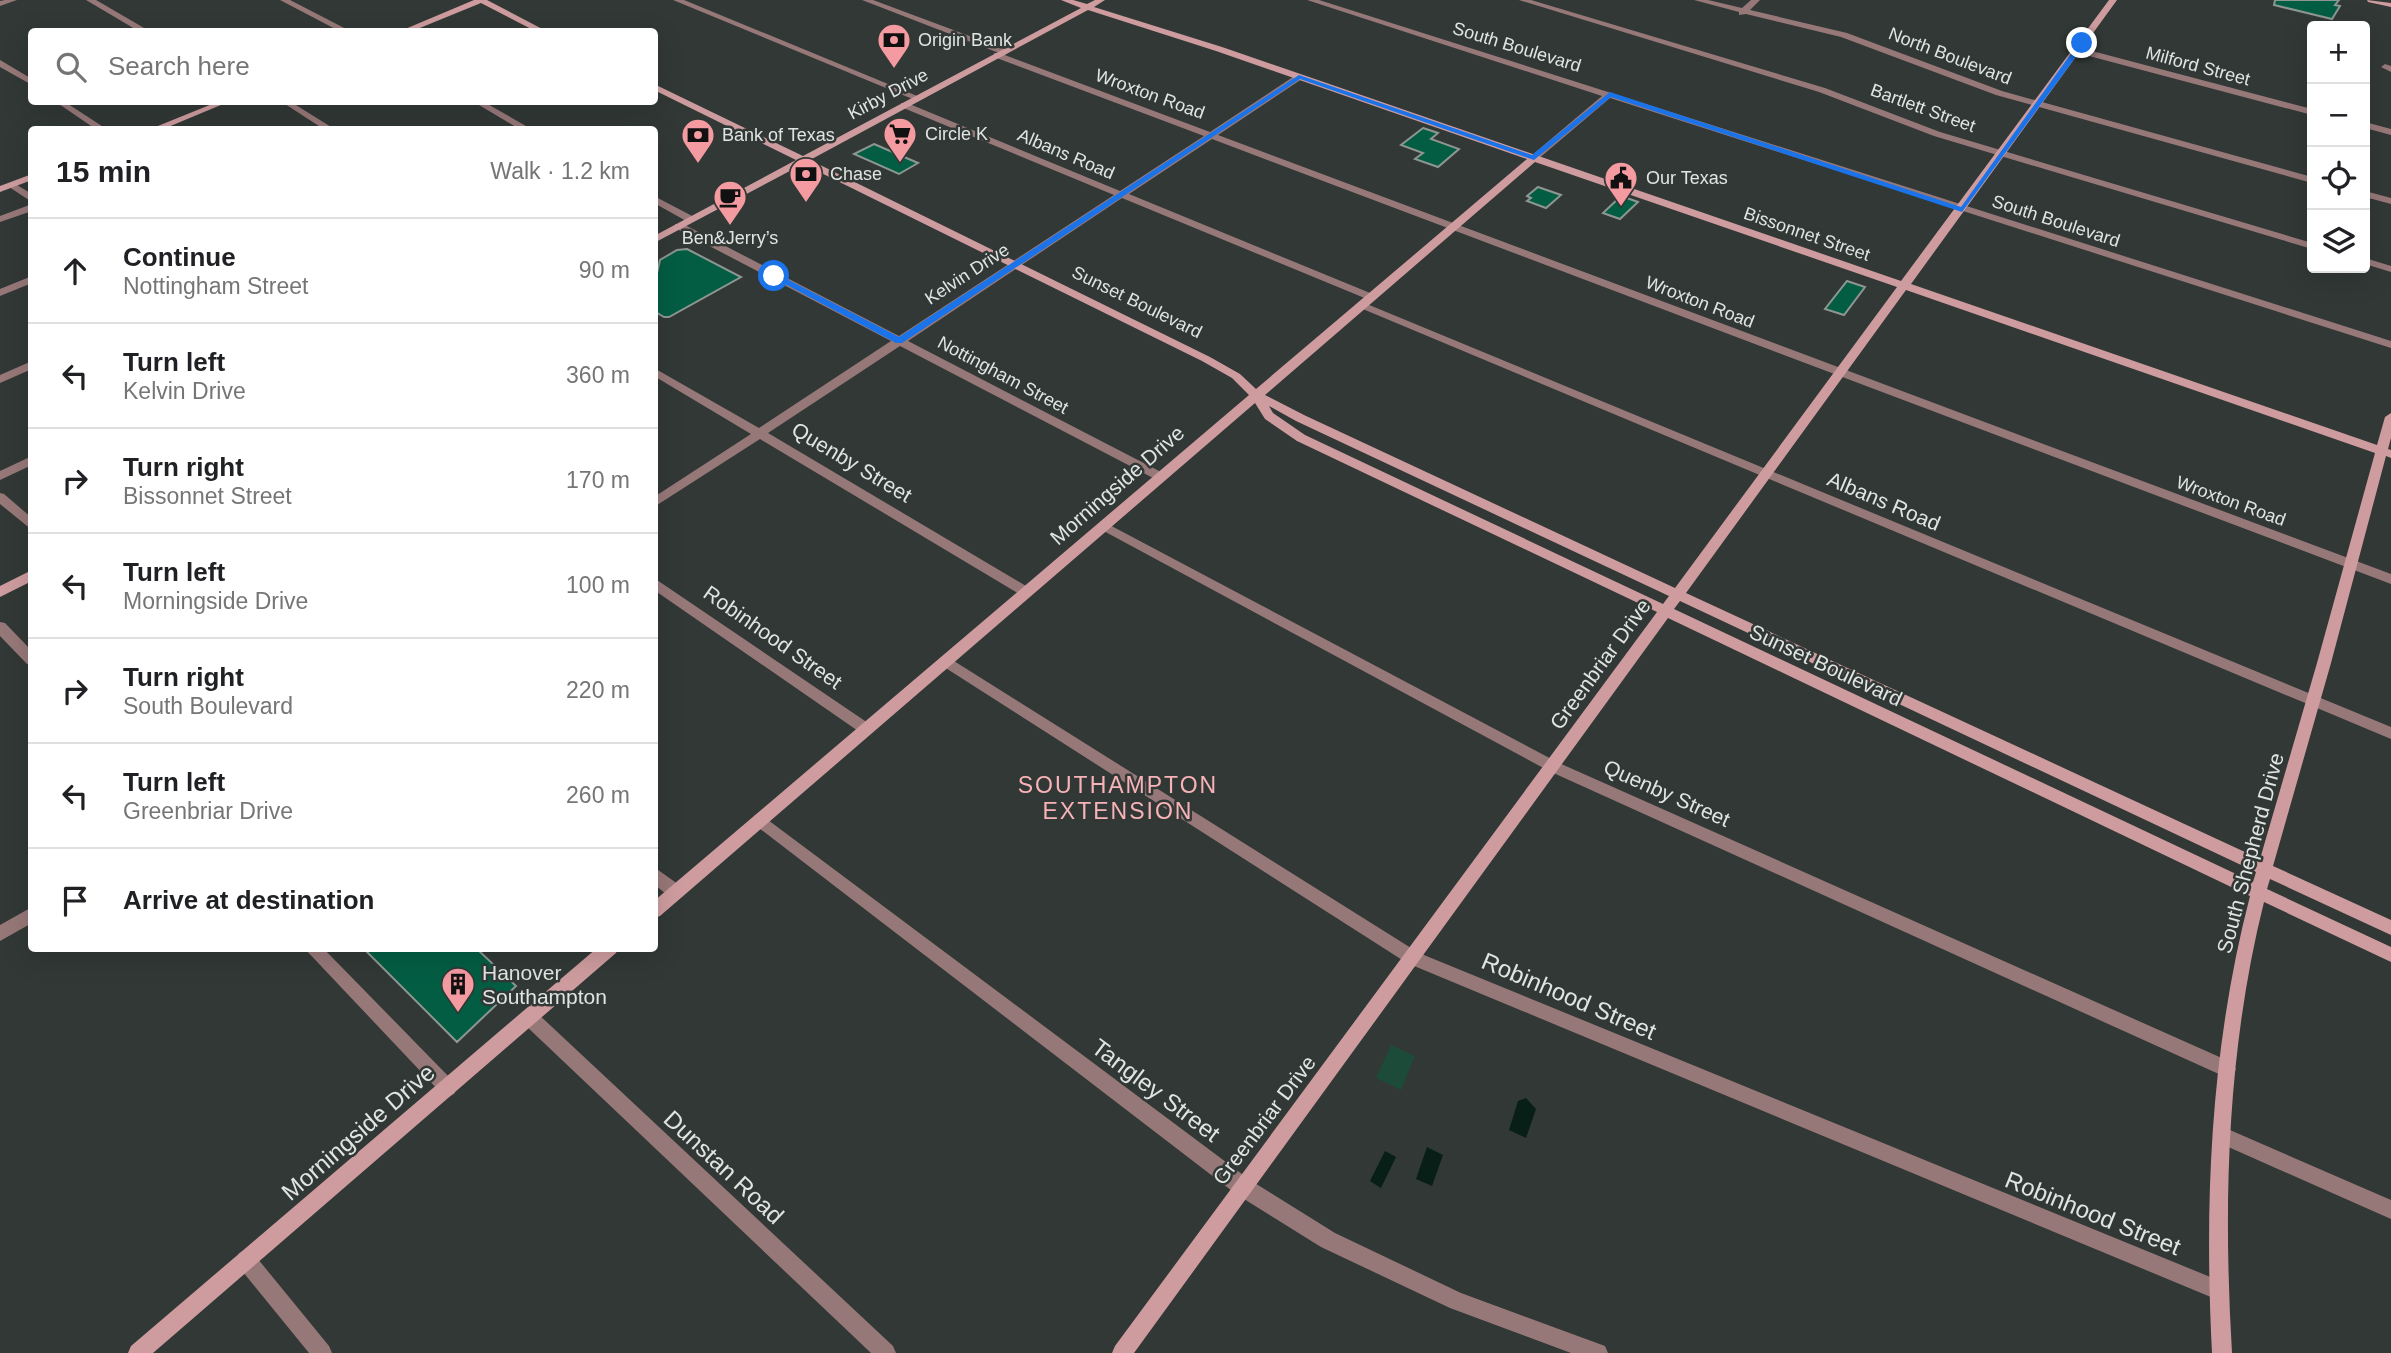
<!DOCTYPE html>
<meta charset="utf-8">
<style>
body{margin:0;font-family:Arial,sans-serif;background:#f2f2f2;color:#202124}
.controls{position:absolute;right:21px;top:21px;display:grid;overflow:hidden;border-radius:7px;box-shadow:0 7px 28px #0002}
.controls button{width:63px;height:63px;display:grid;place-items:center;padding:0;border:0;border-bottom:2px solid #e0e0e0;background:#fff;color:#202124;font:35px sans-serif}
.stop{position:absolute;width:21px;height:21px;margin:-16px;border:5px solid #1a73e8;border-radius:50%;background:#fff}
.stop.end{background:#1a73e8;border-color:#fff;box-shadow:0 2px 7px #0008}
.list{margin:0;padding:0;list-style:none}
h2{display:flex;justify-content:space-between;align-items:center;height:91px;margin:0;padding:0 28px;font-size:30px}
h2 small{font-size:23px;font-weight:400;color:#757577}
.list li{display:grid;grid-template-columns:46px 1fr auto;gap:21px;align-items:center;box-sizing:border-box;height:105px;padding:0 28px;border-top:2px solid #e0e0e0}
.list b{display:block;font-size:26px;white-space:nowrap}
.list p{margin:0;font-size:23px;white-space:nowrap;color:#757577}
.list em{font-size:23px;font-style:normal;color:#757577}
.icon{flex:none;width:38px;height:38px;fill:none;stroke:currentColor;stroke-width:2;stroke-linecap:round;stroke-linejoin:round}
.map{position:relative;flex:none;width:2391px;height:1353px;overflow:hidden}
.search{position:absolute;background:#fff;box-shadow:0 7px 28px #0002;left:28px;top:28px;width:630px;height:77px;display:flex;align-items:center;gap:18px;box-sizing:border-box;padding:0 24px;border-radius:7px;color:#757577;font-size:26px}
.panel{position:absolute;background:#fff;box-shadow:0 7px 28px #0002;left:28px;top:126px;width:630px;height:826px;border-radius:7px}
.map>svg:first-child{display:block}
.green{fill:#1c4b3a}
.water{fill:#071f16}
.building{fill:#035d43;stroke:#8e9692;stroke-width:2}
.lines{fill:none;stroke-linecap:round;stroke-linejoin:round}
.street{fill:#977879;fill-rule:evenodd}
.secondary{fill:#ce9c9f;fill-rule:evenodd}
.route{fill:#1a73e8}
.labels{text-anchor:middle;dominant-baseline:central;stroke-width:5;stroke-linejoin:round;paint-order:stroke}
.far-poi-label{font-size:18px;fill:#e0e5e3;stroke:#313835;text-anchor:start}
.far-street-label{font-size:18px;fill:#e0e5e3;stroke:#313835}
.street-label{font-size:21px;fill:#e0e5e3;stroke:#313835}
.poi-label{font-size:21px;fill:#e0e5e3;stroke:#313835;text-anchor:start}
.neighbourhood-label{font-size:23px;letter-spacing:2px;fill:#f8b3b8;stroke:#313835}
.near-street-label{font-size:24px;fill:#e0e5e3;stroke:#313835}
</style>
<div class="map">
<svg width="2391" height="1353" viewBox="0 0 2391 1353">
<rect width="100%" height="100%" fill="#313835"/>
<path class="green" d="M1391,1045L1415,1056L1401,1090L1376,1078Z"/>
<path class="water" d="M1526,1098L1536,1109L1526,1138L1509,1130L1518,1101Z
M1427,1147L1443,1155L1432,1186L1416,1179Z
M1385,1151L1396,1157L1381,1188L1370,1181Z"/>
<path class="building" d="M2275,0H2339L2335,5L2340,6L2332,19L2274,5Z
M1423,128L1438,133L1431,139L1459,149L1438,167L1415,159L1423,153L1401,145Z
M874,144L918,163L899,174L854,154Z
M1538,187L1561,195L1546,208L1527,201L1531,198L1527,196Z
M1621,196L1638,202L1620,219L1603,213Z
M687,249L741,277L669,317H664L654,311V286L660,260L677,250Z
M1847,281L1865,287L1844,315L1825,309Z
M363,948H476L516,986L457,1042Z"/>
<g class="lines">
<path class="street" d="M5,0H17L0,6V1Z
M86,0H96L151,32H140Z
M280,0H290L352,32H341Z
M673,0H684L922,98L915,100Z
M862,0H873L1007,50V54H1002L1210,132L1296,75H1302V79L1218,135L2391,574V584L1212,139L1129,194L1375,295V299H1367L1122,198L908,341L1165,474L1167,477L1165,480H1157L900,346L768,433L1031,589L1033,592L1031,595H1021L760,439L654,507V497L751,434L654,376V368L759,428L891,341L675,228V224H683L899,336L1114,195L901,107V103H907L1120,191L1204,136L994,57V53H999Z
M1307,0H1319L2391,341V348L1610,98L1537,160H1531V156L1602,96Z
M1519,0H1531L1825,88L1940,132L2312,243V249L1934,136L1819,92Z
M1694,0H1708L1742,8L1751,0H1760L1750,10L1847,33L2002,91L2312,177V183L1996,95L1841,37L1746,14L1739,15V12Z
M2077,47L2312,109V115L2074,52V48Z
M0,60L32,79V85L0,67Z
M2385,64L2391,66V72L2381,67Z
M56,102H65L108,130H97Z
M282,102H291L336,130H325Z
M474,102H484L533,130H521Z
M2365,122L2391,129V135L2365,128Z
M12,182L32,194V202L9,187L7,185Z
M2365,191L2391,198V204L2365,197Z
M654,196L696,218L697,220L688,222L654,203Z
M32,204V211L0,222V216Z
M2365,258L2391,266V272L2365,264Z
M32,276V283L0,296V289Z
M1362,302L2391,727V739L1358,307L1357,305Z
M32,361V369L0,383V375Z
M32,456V465L0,480V471Z
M0,493L4,494L32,518V530L0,504Z
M1104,522L1559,763L2233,1063L2236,1069L2233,1075L2227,1077L2221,1075L1549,771L1100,529L1098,526L1100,523Z
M654,578L871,725L873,729L871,733H861L654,590Z
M0,622L5,623L32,651V665L27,664L0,636Z
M946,656L1419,953L2225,1283L2228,1290L2225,1297L2218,1300L1407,963L941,665L939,661Z
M760,814L1250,1180L1335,1233L1461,1293L1605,1346L1608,1353H1571L1450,1308L1321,1247L1236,1194L755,825L752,820L755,815Z
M654,867L682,887L684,892L682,897C671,901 663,891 654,884Z
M32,907V923L0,941V925Z
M304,948H323L454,1082L457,1088L454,1094L448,1097L442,1094Z
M530,1010L536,1012L893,1346L896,1353H871L524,1024L521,1018L524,1012Z
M2223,1127L2391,1200V1219L2217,1142L2214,1136L2217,1130Z
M246,1250L253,1253L329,1346L332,1353H309L239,1267L236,1260L239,1253Z"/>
<path class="secondary" d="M474,0H487L548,32H537L481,3L410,32H398Z
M1061,0H1073L1087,4L1095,0H1105L1094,7L1222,47L1901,281L2109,0H2117L1911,284L2377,445L2385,417L2391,413V438L2388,449L2391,450V458L2386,456L2331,663L2273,866L2391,920V935L2270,879L2267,889L2391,947V962L2264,902C2227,1050 2223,1202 2232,1353H2212C2204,1199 2211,1046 2250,896L1668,618L1134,1353H1112L1115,1346L1657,612L1297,441L1265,419L1255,403L660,916L654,918V901L1249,395L1232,378L1202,361L803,164L654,243V236L796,160L654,90V84L803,156L1081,8ZM1088,10L1216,51L1527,159L1256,389L1240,374L1210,357L810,160ZM1535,162L1897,287L1675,588L1304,415L1265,395ZM1906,290L2375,453L2317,663L2260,859L1686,593ZM1269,406L1296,421L1669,596L1663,604L1305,435L1273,413ZM1680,601L2256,872L2253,882L1674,609Z
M2367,0L2391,3V7L2368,2Z
M217,102H228L161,130H148Z
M32,174V180L0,192V186Z
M32,570V581L0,597V586Z
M597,948H618L616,953L153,1353H128L131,1346Z"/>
</g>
<path class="route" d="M2080,41L2086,43L1962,212L1611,97L1534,160L1300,79L902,343H896L770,276L777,274L899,337L1299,75L1532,155L1610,92L1961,207Z"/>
<defs>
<symbol id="bank-pin" viewBox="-11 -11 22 30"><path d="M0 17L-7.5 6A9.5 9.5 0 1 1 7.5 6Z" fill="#f49aa1" stroke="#313835"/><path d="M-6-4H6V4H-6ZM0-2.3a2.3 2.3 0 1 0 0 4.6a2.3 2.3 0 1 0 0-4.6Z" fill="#111"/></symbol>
<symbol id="supermarket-pin" viewBox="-11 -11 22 30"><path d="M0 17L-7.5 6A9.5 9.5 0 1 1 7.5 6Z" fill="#f49aa1" stroke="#313835"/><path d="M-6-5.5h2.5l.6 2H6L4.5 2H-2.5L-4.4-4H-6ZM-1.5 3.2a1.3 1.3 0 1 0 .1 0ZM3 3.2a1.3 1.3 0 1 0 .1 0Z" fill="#111"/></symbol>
<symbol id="civic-pin" viewBox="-11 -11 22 30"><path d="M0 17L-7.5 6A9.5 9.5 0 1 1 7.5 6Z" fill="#f49aa1" stroke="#313835"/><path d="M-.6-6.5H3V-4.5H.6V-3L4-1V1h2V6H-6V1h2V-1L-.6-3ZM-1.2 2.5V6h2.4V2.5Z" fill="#111"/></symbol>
<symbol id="cafe-pin" viewBox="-11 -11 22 30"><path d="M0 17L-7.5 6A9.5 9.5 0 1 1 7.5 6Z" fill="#f49aa1" stroke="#313835"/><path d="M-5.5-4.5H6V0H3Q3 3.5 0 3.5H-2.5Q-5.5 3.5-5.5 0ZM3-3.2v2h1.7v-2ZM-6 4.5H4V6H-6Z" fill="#111"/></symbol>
<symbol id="building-pin" viewBox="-11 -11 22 30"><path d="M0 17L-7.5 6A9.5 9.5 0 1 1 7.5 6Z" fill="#f49aa1" stroke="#313835"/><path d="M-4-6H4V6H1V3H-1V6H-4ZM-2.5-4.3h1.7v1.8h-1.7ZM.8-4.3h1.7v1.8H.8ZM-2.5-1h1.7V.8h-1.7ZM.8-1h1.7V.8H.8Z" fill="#111"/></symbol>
</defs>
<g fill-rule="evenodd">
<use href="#bank-pin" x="875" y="21" width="38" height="52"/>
<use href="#supermarket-pin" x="881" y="115" width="38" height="52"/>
<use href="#bank-pin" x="679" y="116" width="38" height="52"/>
<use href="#bank-pin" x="787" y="155" width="38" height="52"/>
<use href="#civic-pin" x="1602" y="159" width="38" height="52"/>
<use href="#cafe-pin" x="711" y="178" width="38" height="52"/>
<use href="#building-pin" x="439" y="965" width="38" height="52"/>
</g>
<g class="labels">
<g class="far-poi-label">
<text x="918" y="40">Origin Bank</text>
<text x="925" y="134">Circle K</text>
<text x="722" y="135">Bank of Texas</text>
<text x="830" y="174">Chase</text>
<text x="1646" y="178">Our Texas</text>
<text x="730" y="238" text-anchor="middle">Ben&amp;Jerry’s</text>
</g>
<g class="far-street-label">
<text transform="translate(1517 47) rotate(17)">South Boulevard</text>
<text transform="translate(1950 56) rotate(21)">North Boulevard</text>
<text transform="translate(2198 66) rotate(15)">Milford Street</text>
<text transform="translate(888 94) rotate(-28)">Kirby Drive</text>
<text transform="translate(1150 94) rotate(20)">Wroxton Road</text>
<text transform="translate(1923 108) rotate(20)">Bartlett Street</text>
<text transform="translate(1066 154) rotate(23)">Albans Road</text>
<text transform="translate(2056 221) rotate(18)">South Boulevard</text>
<text transform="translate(1807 234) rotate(19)">Bissonnet Street</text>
<text transform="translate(967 274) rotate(-33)">Kelvin Drive</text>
<text transform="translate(1137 302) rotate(26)">Sunset Boulevard</text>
<text transform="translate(1700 302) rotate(21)">Wroxton Road</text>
<text transform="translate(1003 375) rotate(28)">Nottingham Street</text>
<text transform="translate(2231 501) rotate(20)">Wroxton Road</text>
</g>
<g class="street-label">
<text transform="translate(852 462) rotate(31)">Quenby Street</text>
<text transform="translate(1117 485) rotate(-41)">Morningside Drive</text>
<text transform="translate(1884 501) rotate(23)">Albans Road</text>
<text transform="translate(773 637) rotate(35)">Robinhood Street</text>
<text transform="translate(1600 664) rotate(-54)">Greenbriar Drive</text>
<text transform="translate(1826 665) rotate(25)">Sunset Boulevard</text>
<text transform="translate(1667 793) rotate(24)">Quenby Street</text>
<text transform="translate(2250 853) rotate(-75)">South Shepherd Drive</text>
<text transform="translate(1264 1120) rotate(-53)">Greenbriar Drive</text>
</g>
<g class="poi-label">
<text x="482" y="972">Hanover<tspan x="482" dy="24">Southampton</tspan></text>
</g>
<g class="neighbourhood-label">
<text x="1118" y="785">SOUTHAMPTON<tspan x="1118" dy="26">EXTENSION</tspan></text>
</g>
<g class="near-street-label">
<text transform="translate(1569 996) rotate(23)">Robinhood Street</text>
<text transform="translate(1156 1090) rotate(37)">Tangley Street</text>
<text transform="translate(358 1132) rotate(-41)">Morningside Drive</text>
<text transform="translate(724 1167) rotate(43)">Dunstan Road</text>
<text transform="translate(2093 1213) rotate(22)">Robinhood Street</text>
</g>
</g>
</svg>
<div class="controls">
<button>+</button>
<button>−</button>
<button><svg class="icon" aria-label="locate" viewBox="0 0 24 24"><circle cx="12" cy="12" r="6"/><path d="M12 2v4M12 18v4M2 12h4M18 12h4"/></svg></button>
<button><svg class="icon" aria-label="layers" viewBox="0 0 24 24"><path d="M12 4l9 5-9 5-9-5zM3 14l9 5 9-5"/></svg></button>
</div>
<div class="stop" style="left:774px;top:276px"></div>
<div class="stop end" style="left:2082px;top:43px"></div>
<div class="search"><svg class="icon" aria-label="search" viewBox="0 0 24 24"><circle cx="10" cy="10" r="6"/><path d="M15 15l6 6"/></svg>Search here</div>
<section class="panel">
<h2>15 min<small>Walk · 1.2 km</small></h2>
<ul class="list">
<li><svg class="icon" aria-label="ahead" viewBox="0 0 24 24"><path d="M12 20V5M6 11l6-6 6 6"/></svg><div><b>Continue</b><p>Nottingham Street</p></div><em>90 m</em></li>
<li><svg class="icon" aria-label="left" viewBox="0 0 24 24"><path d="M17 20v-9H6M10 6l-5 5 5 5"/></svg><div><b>Turn left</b><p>Kelvin Drive</p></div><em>360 m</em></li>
<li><svg class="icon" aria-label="right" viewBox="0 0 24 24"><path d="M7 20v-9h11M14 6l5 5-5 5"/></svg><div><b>Turn right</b><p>Bissonnet Street</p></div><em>170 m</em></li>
<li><svg class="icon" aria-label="left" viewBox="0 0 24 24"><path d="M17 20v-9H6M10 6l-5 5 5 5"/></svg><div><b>Turn left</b><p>Morningside Drive</p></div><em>100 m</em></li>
<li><svg class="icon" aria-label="right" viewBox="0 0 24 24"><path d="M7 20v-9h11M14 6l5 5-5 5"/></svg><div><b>Turn right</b><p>South Boulevard</p></div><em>220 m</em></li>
<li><svg class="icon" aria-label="left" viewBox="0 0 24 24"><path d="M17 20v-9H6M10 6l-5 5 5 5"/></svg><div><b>Turn left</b><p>Greenbriar Drive</p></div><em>260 m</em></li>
<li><svg class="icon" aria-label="arrive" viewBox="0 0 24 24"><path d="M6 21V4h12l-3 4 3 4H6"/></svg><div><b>Arrive at destination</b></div></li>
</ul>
</section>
</div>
